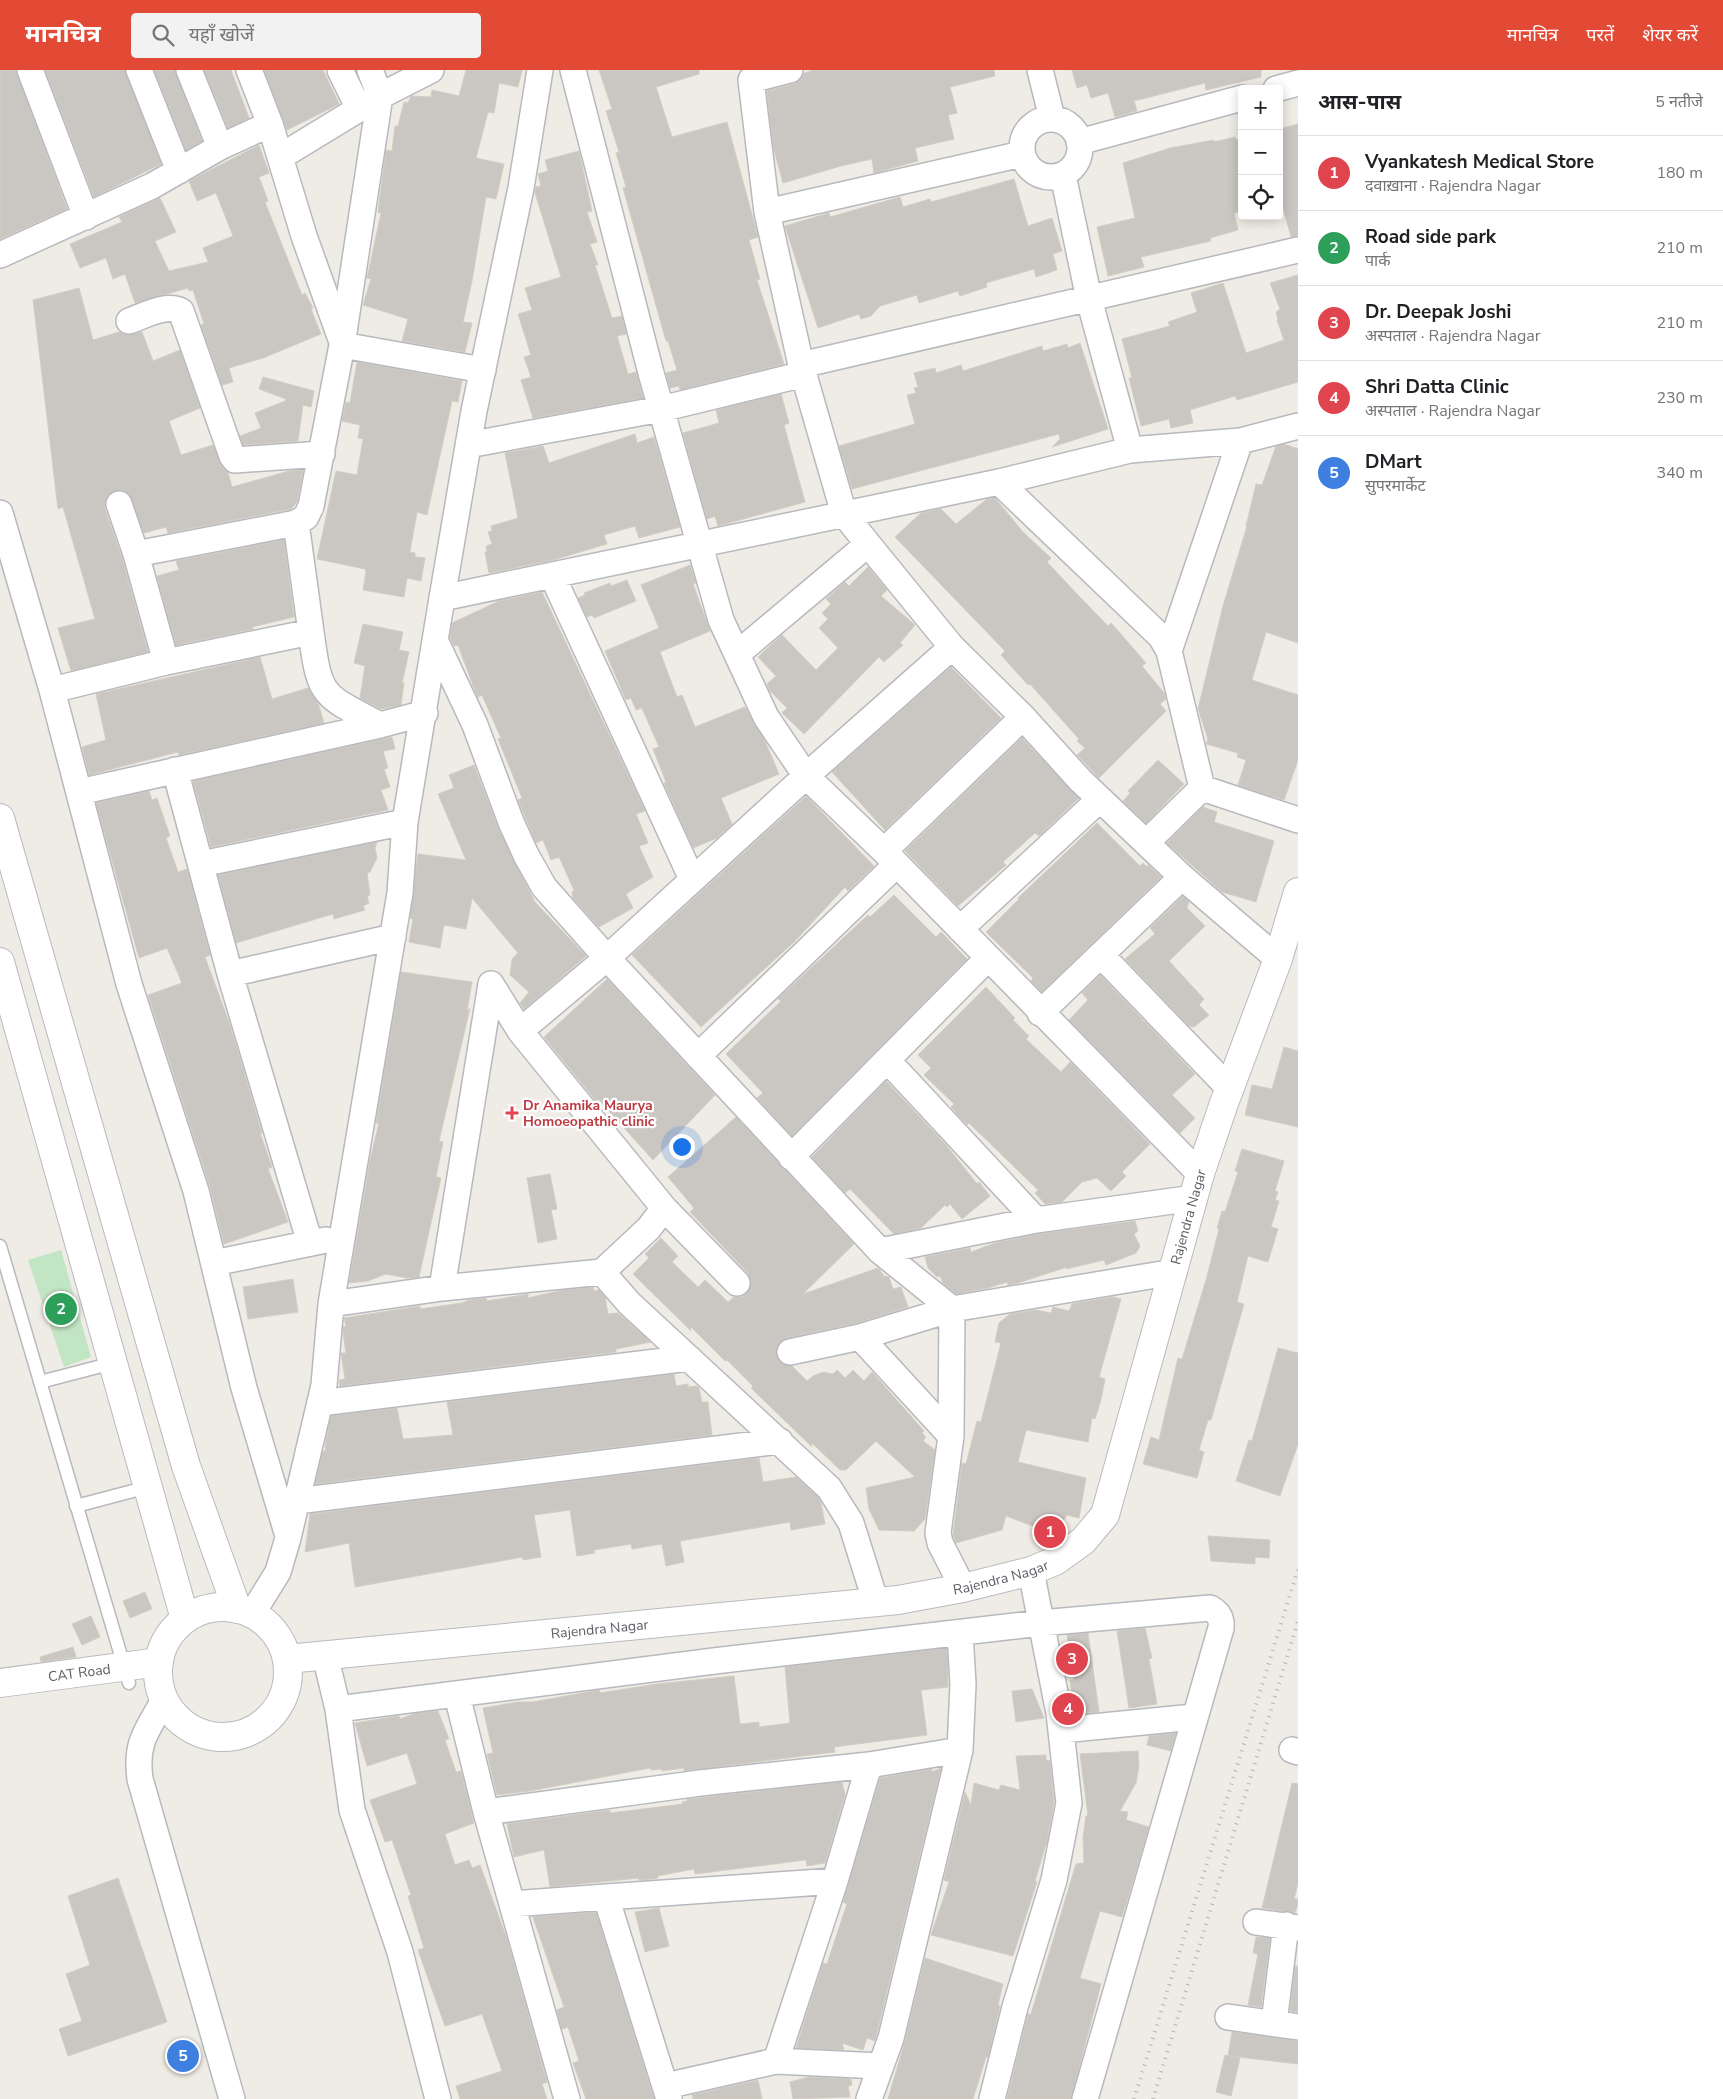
<!DOCTYPE html>
<html lang="hi">
<meta charset="utf-8">
<style>
body{margin:0;font-family:"Nunito Sans","Noto Sans Devanagari",sans-serif;background:#f2f2f2;color:#202124}
.controls{position:absolute;right:15px;top:15px;display:grid;overflow:hidden;border-radius:5px;box-shadow:0 2px 12px #0003}
.controls button{width:45px;height:45px;display:grid;place-items:center;padding:0;border:0;border-bottom:1px solid #e0e0e0;background:#fff;color:#202124;font:25px sans-serif}
.you{position:absolute;left:681px;top:1076px;width:18px;height:18px;margin:-12px;border:4px solid #fff;border-radius:50%;background:#1a73e8;box-shadow:0 0 0 8px #1a73e833}
.badge{display:grid;place-items:center;width:32px;height:32px;border-radius:50%;background:#e24a36;color:#fff;font-size:16px;font-weight:700}
.pin{position:absolute;translate:-50% -50%;border:2px solid #fff;box-shadow:0 1px 5px #0006}
.list{margin:0;padding:0;list-style:none}
h2{display:flex;justify-content:space-between;align-items:center;height:65px;margin:0;padding:0 20px;font-size:21px}
h2 small{font-size:16px;font-weight:400;color:#757577}
.list li{display:grid;grid-template-columns:32px 1fr auto;gap:15px;align-items:center;box-sizing:border-box;height:75px;padding:0 20px;border-top:1px solid #e0e0e0}
.list b{display:block;font-size:19px;white-space:nowrap}
.list p{margin:0;font-size:16px;white-space:nowrap;color:#757577}
.list em{font-size:16px;font-style:normal;color:#757577}
.icon{flex:none;width:28px;height:28px;fill:none;stroke:currentColor;stroke-width:2;stroke-linecap:round;stroke-linejoin:round}
.map{position:relative;flex:none;width:1298px;height:2029px;overflow:hidden}
header{display:flex;align-items:center;gap:30px;box-sizing:border-box;height:70px;padding:0 25px;background:#e24a36;color:#fff}
header strong{font-size:24px}
nav{display:flex;gap:28px;margin-inline-start:auto;font-size:18px}
.search{width:350px;height:45px;background:#f2f2f2;display:flex;align-items:center;gap:12px;box-sizing:border-box;padding:0 18px;border-radius:5px;color:#757577;font-size:19px}
main{display:flex}
aside{flex:1;background:#fff}
.map>svg:first-child{display:block}
.green{fill:#c2e5c3}
.building{fill:#cac6c2;stroke:#d3cec3}
.lines{fill:none;stroke-linecap:round;stroke-linejoin:round}
.lane-casing{stroke:#b7b9be;stroke-width:15}
.street-casing{stroke:#b7b9be;stroke-width:28}
.secondary-casing{stroke:#b8bac0;stroke-width:30}
.lane{stroke:#fff;stroke-width:12}
.street{stroke:#fff;stroke-width:25}
.secondary{stroke:#fff;stroke-width:28}
.rail{stroke:#b3b3b4;stroke-width:4;stroke-dasharray:1 6;stroke-linecap:butt}
.health-dot{fill:#e0444e;stroke:#fff;stroke-width:2}
.labels{text-anchor:middle;dominant-baseline:central;stroke-width:4.5;stroke-linejoin:round;paint-order:stroke}
.health-label{font-size:14px;font-weight:bold;fill:#be3a42;stroke:#fff;text-anchor:start}
.street-label{font-size:14px;fill:#5c5f64;stroke:#fff}
</style>
<header>
<strong>मानचित्र</strong>
<div class="search"><svg class="icon" aria-label="search" viewBox="0 0 24 24"><circle cx="10" cy="10" r="6"/><path d="M15 15l6 6"/></svg>यहाँ खोजें</div>
<nav><a>मानचित्र</a><a>परतें</a><a>शेयर करें</a></nav>
</header>
<main>
<div class="map">
<svg width="1298" height="2029" viewBox="0 0 1298 2029">
<rect width="100%" height="100%" fill="#eeece4"/>
<path class="green" d="M61,1180L91,1287L64,1297L28,1190Z"/>
<path class="building" d="M0,0H16L67,139L0,169Z
M45,0H125L161,94L94,127Z
M154,0H175L202,71L186,80Z
M204,0H231L249,48L228,58Z
M264,0H323L339,34L287,60Z
M466,0H522L518,17L499,13L494,43L488,42L476,88L504,94L496,129L486,127L472,211L463,252L472,253L465,282L402,271L408,249L363,235L371,209L367,208L381,143L378,142L386,80L392,81L395,56H398L404,32L408,33L411,26L431,27L432,20L459,26Z
M599,0H699V4L656,17L672,67L727,52L758,167L749,170L760,209L757,210L784,294L680,320L679,316L670,318L666,303L677,300L668,271H666L623,118L626,117L616,83L619,82L606,41L612,39Z
M814,0H994L995,6L950,17L957,43L948,45L954,69L915,78L918,91L874,103L872,89L841,96L783,113L773,76L767,21L794,14L800,10L804,3Z
M1072,0H1261V7L1206,20L1205,13L1134,31L1137,41L1115,47L1108,23L1091,28L1087,15L1077,18Z
M1298,54V166L1291,167L1279,123V59Z
M1235,67L1236,70L1242,68V142L1234,143L1238,160L1210,168L1211,171L1141,187L1144,197L1108,206L1097,157L1135,148L1123,93L1170,78L1214,70V72Z
M259,75L269,103L259,107L268,131L265,132L302,225L305,223L313,238L311,239L321,264L263,288L229,298L233,312L222,315L201,255L204,254L193,220L189,221L188,218L135,233L125,204L113,209L106,188L80,198L70,174L122,152L119,147L160,128L176,162L155,171L169,201L208,192L203,178L233,166L216,123L197,131L189,111Z
M579,81L592,141L587,142L597,172L590,174L598,195H595L612,248L622,246L626,264L617,266L628,304L636,302L643,328L533,348L521,310L531,307L524,287L531,285L518,244L532,240L525,218L561,207L535,123L536,117L541,116L538,104L548,101L545,90Z
M1014,109L1028,156L1052,148L1062,181L1053,184L1057,200L1036,207L1034,199L986,213L987,217L960,226L958,221L919,233L917,225L880,236L871,246L861,249L859,244L818,258L785,156L829,143L830,147L900,127L903,137L930,129L931,132Z
M1298,205V312L1237,330L1235,326L1190,340L1193,353L1171,358L1169,349L1141,356L1129,308H1132L1122,269L1170,256L1168,252L1197,242L1191,223L1223,213L1246,283L1284,270L1277,250L1278,249L1276,242L1280,239L1270,213Z
M79,218L93,270L119,262L127,265L142,262L153,291L180,280L200,338L169,351L181,385L213,375L220,394L228,403L232,417L289,401L303,400L297,432L291,439L168,463L166,457L144,463L129,424L121,420L109,424L105,431V439L122,488L148,582L71,601L58,558L95,549L63,437L58,439L33,230Z
M1080,273L1108,359L1052,377L1060,369L1059,364L852,419L839,376L915,354L907,325L916,323L914,318L918,317L914,303L935,298L936,303L961,295L963,301L1042,276L1043,281L1067,274L1068,278Z
M357,292L462,311L458,332L452,331L427,445L417,442L410,482L415,483V487L425,488L421,511L407,508L404,527L363,520L366,502L365,499L317,489L336,401L357,405L363,369L358,368L360,355L342,351L346,332L350,333Z
M263,307L314,321L311,337L303,335L298,371L243,375L240,366L261,358L255,343L285,331L286,329L259,319Z
M781,324L789,353L784,355L805,432L718,456L715,446L707,449L683,363L719,353L716,340Z
M635,364L637,373L654,367L680,457L639,468L635,456L604,465L607,474L553,490L489,503L485,482H487L486,476L492,474L488,462L492,461L491,456L518,448L505,383L543,376L549,393Z
M1284,374L1298,379V573L1266,562L1252,610L1298,625V690L1284,730L1238,715L1246,690L1237,687L1238,683L1206,674L1208,669L1198,639L1223,536L1247,456H1246L1256,414L1262,415L1276,376Z
M995,428L1023,462L1051,488L1047,492L1077,524L1108,556L1111,553L1120,563L1146,593L1142,596L1164,623L1166,629L1160,634L1166,641L1099,708L1077,685L1085,678L1077,671L1079,669L1030,614L1028,615L1001,585L1005,581L895,467L921,443L941,439L956,454L987,429Z
M284,470L294,547L252,557L253,559L176,575L157,506L179,500L176,491Z
M690,495L696,513L693,514L710,561L660,582L677,627L682,625L695,657L745,637L765,671L779,704L721,728L732,754L717,768L693,778L664,713L666,712L653,679L659,677L642,638L636,640L631,628L626,630L605,581L659,558L641,515Z
M868,497L887,520L881,526L915,555L900,573L903,575L884,592L879,587L804,664L782,643L787,638L770,621L767,614L776,606L758,587L782,565L816,600L838,578L819,558L828,549L822,543L831,534L826,529L845,512L849,516Z
M627,510L636,531L594,548L592,545L587,547L578,528L585,525L584,523L610,513L611,516Z
M542,522L645,741L636,744L648,773L639,776L653,807L626,824L633,838L599,857L573,828L572,822L574,820L559,787L551,790L543,770L536,773L518,730L522,728L498,669L501,668L482,625L478,627L475,621L458,575L454,576L450,568L452,553L499,531Z
M363,554L403,562L399,580L409,582L402,613H404L401,635L381,639L360,628L365,596L354,593Z
M260,587L272,629L308,618L318,633L324,653L179,685L178,682L89,705L82,677L106,670L96,624Z
M951,597L1001,648L885,760L832,702Z
M392,667L395,679L383,681L388,698L384,699L390,717L381,720L388,740L211,777L193,711Z
M1022,668L1079,728L1039,766L1035,763L1003,792L1006,795L958,836L905,781Z
M1158,690L1184,714L1146,753L1123,731L1130,723L1128,721Z
M474,695L498,758L535,832L586,886L524,939L520,933L529,922L510,905L512,889L518,883L472,828L466,859L444,855L440,878L409,872L413,849L410,848L418,784L466,790L438,724L454,718L449,705Z
M149,721L152,730L157,728L170,766L166,768L178,802L187,799L210,885L205,887L230,955L262,1063H260L272,1097L268,1099L288,1152L224,1174L210,1117L148,925L182,913L167,878L139,888L96,733Z
M806,726L874,796L848,821L845,817L795,871L701,957L632,885Z
M1203,737L1217,742L1214,752L1274,771L1256,832L1222,822L1167,773Z
M1097,753L1140,796L1143,793L1147,797L1148,795L1161,807L1042,922L1031,911L1033,908L986,862L1019,829L1018,828Z
M377,772L375,778L377,788L370,802L367,803L370,825L367,826L369,833L363,836L365,840L334,849L333,844L236,873L218,805Z
M894,825L936,867L941,862L967,889L792,1066L757,1028L763,1023L726,984L781,931L778,929L783,924L868,845L870,847Z
M1183,826L1189,832L1187,838L1205,856L1169,891L1204,929L1199,935L1209,945L1194,957L1189,956L1125,889L1155,864L1150,858Z
M401,902L472,912L467,941L470,938L439,1071L443,1072L436,1107L441,1108L419,1207L407,1208L386,1204L368,1211L349,1213L370,1090L379,1053H376Z
M1100,905L1195,1004L1172,1025L1195,1048L1180,1063L1069,950L1088,930L1082,923Z
M607,909L715,1025L653,1090L598,1029L596,1031L544,967Z
M986,917L1015,948L1013,950L1029,966L1026,969L1061,1002L1070,992L1150,1074L1122,1102L1126,1106L1111,1121L1097,1108L1082,1112L1062,1132L1045,1134L1035,1123L1038,1120L969,1053L967,1055L951,1037L954,1034L924,1005L931,998L918,985Z
M1284,977L1298,981V1057L1245,1045L1252,1015L1272,1019Z
M886,1011L946,1075L977,1114L979,1112L990,1126L962,1149L950,1134L947,1137L945,1135L921,1158L894,1164L850,1119L845,1123L812,1087Z
M736,1047L854,1174L803,1224L878,1198L884,1206L889,1207L893,1219L901,1217L908,1237L856,1253L787,1268L777,1277L776,1285L780,1292L792,1296L807,1311L813,1306L823,1302L833,1304L837,1300L845,1308L853,1300L864,1311L872,1302L924,1361L922,1363L926,1367L923,1371L935,1380L925,1449L914,1461L879,1460L869,1439L866,1418L915,1407L876,1371L846,1400H840L811,1372L812,1377L751,1318L753,1316L727,1290L725,1291L690,1256L691,1261L633,1204L649,1188L645,1184L661,1168L678,1186L672,1192L698,1217L705,1210L728,1232L734,1227H741L747,1223L751,1212L748,1203L690,1142L694,1138L668,1107Z
M1242,1079L1284,1091L1275,1121L1278,1122L1275,1130L1279,1131L1271,1157L1278,1159L1268,1192L1248,1186L1237,1232L1244,1234L1211,1350H1208L1199,1380L1204,1382L1197,1408L1143,1394L1151,1367L1159,1370L1178,1288L1182,1289L1206,1210L1219,1159L1217,1158L1222,1141L1225,1142L1238,1102L1235,1101Z
M550,1104L557,1139L551,1140L557,1169L538,1173L527,1108Z
M1135,1151L1138,1161L1134,1164L1140,1176L1136,1183L1106,1195L1104,1190L1066,1199L1067,1197L1018,1213L1008,1215L1007,1212L988,1218L956,1224L943,1213L940,1206L937,1207L928,1198L925,1187L970,1178L971,1182L995,1173L1038,1164Z
M293,1209L298,1242L248,1249L243,1217Z
M593,1217L594,1221L599,1220L605,1227L608,1244L618,1243L651,1272L616,1279V1282L340,1316L339,1310L345,1309L341,1283H346L343,1262V1257L346,1256L344,1248L420,1236V1239L462,1233L469,1230L486,1228L487,1231L528,1224V1228L563,1220Z
M1113,1227L1121,1229L1099,1307L1105,1309L1101,1330L1095,1349L1092,1348L1088,1372L1026,1360L1018,1392L1086,1408L1079,1448L1067,1445L1064,1450L1046,1448L1043,1460L1006,1446L1002,1460L956,1473L953,1465L962,1393L966,1394L977,1351L981,1352L1001,1273L995,1272L999,1253L1010,1244L1036,1240L1051,1243L1053,1237L1069,1241L1072,1234Z
M1278,1278L1298,1283V1374L1280,1426L1236,1411L1249,1370L1252,1371Z
M674,1304L676,1316L688,1314V1317L697,1316L699,1318L702,1332H708L712,1365L315,1414L323,1381H326L325,1375L331,1346L397,1338L403,1369L453,1365L447,1332Z
M759,1388L763,1412L796,1407L818,1427L821,1433L825,1454L791,1460L790,1452L680,1471L684,1492L666,1496L662,1474L632,1479L631,1474L594,1480L595,1483L577,1486L570,1440L534,1445L541,1487L523,1490V1487L355,1517L349,1473L305,1482L310,1444Z
M1208,1466L1270,1470L1269,1488L1255,1487V1494L1211,1491Z
M145,1522L152,1539L130,1548L123,1531Z
M91,1546L100,1567L82,1575L72,1554Z
M1145,1558L1152,1588L1149,1589L1157,1634L1129,1638L1117,1561Z
M1088,1563L1099,1642L1077,1644V1640H1074L1070,1610H1074L1067,1565Z
M73,1577L76,1587L41,1592L40,1587Z
M947,1578L948,1617L921,1620L927,1665L834,1677L835,1682L684,1701V1698L662,1701V1699L651,1700L650,1698L530,1721L497,1725L487,1684L493,1683L483,1638L518,1632H533L599,1620L600,1623L657,1614L734,1606L740,1654L759,1652V1657L790,1653L785,1597Z
M1032,1619L1044,1648L1016,1652L1012,1621Z
M438,1641L449,1669L445,1670L456,1702L461,1701L474,1753L445,1764L455,1795L469,1790L472,1798L480,1795L507,1869L547,2012L542,2014L547,2029H460L456,2016L502,2001L482,1944L445,1956L418,1880L424,1878L408,1826L411,1825L392,1770L385,1772L370,1730L417,1714L407,1683L367,1696L355,1653L399,1646L400,1649L416,1643Z
M1176,1663L1171,1681L1147,1675L1149,1666Z
M1138,1681L1139,1696L1136,1713L1120,1741L1128,1742L1126,1750L1149,1757L1122,1847L1100,1841L1080,1908L1101,1914L1071,2029H1007L1028,1944H1031L1076,1794L1084,1793L1083,1767L1086,1746L1088,1745L1080,1684Z
M1046,1685V1690L1050,1691L1054,1732L1047,1771L1035,1811L1037,1812L1013,1886L931,1865L949,1812L944,1810L965,1722L971,1735L974,1713L999,1720L1001,1715L1020,1720L1016,1686Z
M941,1698L875,1971L867,1968L863,1980L842,1973L844,1980L796,1978L823,1893L827,1894L847,1834L843,1832L880,1708L932,1699V1702Z
M842,1712L845,1725L825,1793L807,1796L806,1790L695,1804L694,1799L657,1806L658,1808L652,1809L639,1810V1808L550,1817L544,1780L514,1787L507,1754L610,1740V1743L683,1734L682,1732L687,1731V1729Z
M1292,1713L1298,1714V1813L1294,1829H1298V1834L1295,1843L1262,1838Z
M118,1808L167,1952L68,1986L59,1959L82,1951L66,1904L90,1895L68,1826Z
M659,1838L669,1876L645,1882L635,1842Z
M596,1842L654,2029H586L573,1993L579,1991L568,1957L562,1959L557,1940L564,1937L533,1847Z
M1256,1867L1270,1868L1261,1937L1248,1935L1258,1884L1253,1883Z
M925,1888L1003,1914L998,1935L1000,1936L988,1987H986L973,2029H888L905,1971Z
M1295,1896H1298V1942L1290,1941Z
M1232,1962L1298,1971V1994L1230,1986L1240,1988L1231,2026L1216,2022L1225,1985L1228,1986Z
M809,2007L851,2009L852,2015L848,2016L850,2027L793,2029L790,2012Z
M758,2010L762,2029H693L692,2025Z"/>
<g class="lines">
<defs>
<path id="lane" d="M0,1176L129,1613
M40,1312L113,1293
M76,1436L148,1417"/>
<path id="street" d="M30,0L86,147
M139,0L179,101
M189,0L220,77L270,54
M249,0L270,54L304,166L342,272
M340,0L359,39
M370,0L380,26L431,0
M573,0L651,303L721,550L766,647L806,706L884,781L1200,1104
M1040,0L1052,48
M1276,19L1298,13
M1022 78a29 29 0 1 1 58 0a29 29 0 1 1-58 0Z
M1079,72L1242,28
M280,87L380,26L342,275
M1063,105L1089,229L1130,380
M767,142L751,10L790,0
M0,185L152,116L220,77
M129,251C144,246 166,233 181,241L232,386L235,390L322,384
M801,295L767,142L1022,84
M468,375L661,339L804,304
M999,412L1130,380L1240,371L1298,356
M119,434L136,484
M0,443L52,620L129,914L196,1121L244,1318L288,1466
M296,453L311,562
M552,505L692,809
M442,528L999,412L1161,567L1169,581L1202,718L1146,773
M435,570L475,655L511,752L526,785L544,817L607,888L806,706L952,577
M1169,581L1240,371
M737,584L868,474
M166,592L136,484L296,453L306,447L311,436L342,275L483,300
M52,620L166,592L311,562C320,629 322,624 380,655L425,643
M175,700L230,904L310,1173
M1202,718L1298,750
M79,722L380,655
M884,781L1023,647
M201,794L405,752
M960,859L1100,729
M1101,885L1229,1018
M1278,889L1182,807L1080,710L1023,647L952,577L868,474L844,444L801,295L1298,180
M230,904L393,867
M491,914L520,961
M1040,943L1182,807
M698,986L897,794
M887,990L1036,1150L1194,1128
M791,1087L988,888
M664,1138L737,1213
M880,1181L1036,1150
M214,1193L326,1170
M442,1218L491,914
M331,1234L442,1218L602,1202
M790,1282L860,1267
M320,1333L689,1288
M951,1366L860,1267L952,1239L1174,1202
M297,1431L780,1371
M876,1533L851,1453L829,1418L629,1233L602,1202L649,1158L664,1138L520,961L607,888L880,1181L952,1239L951,1366L938,1463L940,1473L963,1518
M252,1544L278,1502L288,1468L324,1315L331,1234L400,823L405,752L442,528L474,341L521,118L540,0
M960,1563L963,1614L960,1680
M325,1585L338,1639L352,1740L400,1882L438,2029
M457,1625L486,1742
M164,1630C147,1661 135,1672 140,1709L232,2029
M338,1639L714,1591L1041,1553L1210,1538C1219,1543 1222,1548 1221,1558L1085,2029
M1062,1660L1194,1647
M1292,1680L1298,1682
M835,1811L869,1695
M512,1834L606,1827
M1256,1852L1298,1858
M1228,1947L1298,1957
M1274,1953L1286,1855
M776,1991L880,1996
M666,2016L776,1991L835,1811L606,1827L669,2029
M567,2029L486,1742L700,1713L869,1695L960,1680L891,1968L869,2029
M992,2029L1015,1937L1054,1810L1069,1733L1059,1643L1031,1501"/>
<g id="secondary">
<path d="M0,748L186,1396L237,1539"/>
<path d="M0,892L185,1549"/>
<circle cx="223" cy="1602" r="65"/>
<path id="s1" d="M287,1589L898,1530L963,1518L1031,1501L1055,1491L1083,1471L1105,1445L1200,1104L1223,1036L1278,889L1298,822"/>
<path id="s2" d="M0,1613L159,1592"/>
</g>
</defs>
<use href="#lane" class="lane-casing"/>
<use href="#street" class="street-casing"/>
<use href="#secondary" class="secondary-casing"/>
<use href="#lane" class="lane"/>
<use href="#street" class="street"/>
<use href="#secondary" class="secondary"/>
<path class="rail" d="M1134,2029L1298,1499
M1153,2029L1298,1551"/>
</g>
<path class="health-dot" d="M509.5 1035.5h5v5h5v5h-5v5h-5v-5h-5v-5h5z"/>
<g class="labels">
<g class="health-label">
<text x="523" y="1035">Dr Anamika Maurya<tspan x="523" dy="16">Homoeopathic clinic</tspan></text>
</g>
<g class="street-label">
<text stroke="none"><textPath href="#s1" startOffset="1154">Rajendra Nagar</textPath></text>
<text stroke="none"><textPath href="#s1" startOffset="719">Rajendra Nagar</textPath></text>
<text stroke="none"><textPath href="#s1" startOffset="314">Rajendra Nagar</textPath></text>
<text stroke="none"><textPath href="#s2" startOffset="80">CAT Road</textPath></text>
</g>
</g>
</svg>
<div class="controls">
<button>+</button>
<button>−</button>
<button><svg class="icon" aria-label="locate" viewBox="0 0 24 24"><circle cx="12" cy="12" r="6"/><path d="M12 2v4M12 18v4M2 12h4M18 12h4"/></svg></button>
</div>
<div class="you"></div>
<div class="pin badge" style="left:1050px;top:1462px;background:#e0444e">1</div>
<div class="pin badge" style="left:61px;top:1239px;background:#2e9e5b">2</div>
<div class="pin badge" style="left:1072px;top:1589px;background:#e0444e">3</div>
<div class="pin badge" style="left:1068px;top:1639px;background:#e0444e">4</div>
<div class="pin badge" style="left:183px;top:1986px;background:#3f7fe0">5</div>
</div>
<aside>
<h2>आस-पास<small>5 नतीजे</small></h2>
<ul class="list">
<li><span class="badge" style="background:#e0444e">1</span><div><b>Vyankatesh Medical Store</b><p>दवाख़ाना · Rajendra Nagar</p></div><em>180 m</em></li>
<li><span class="badge" style="background:#2e9e5b">2</span><div><b>Road side park</b><p>पार्क</p></div><em>210 m</em></li>
<li><span class="badge" style="background:#e0444e">3</span><div><b>Dr. Deepak Joshi</b><p>अस्पताल · Rajendra Nagar</p></div><em>210 m</em></li>
<li><span class="badge" style="background:#e0444e">4</span><div><b>Shri Datta Clinic</b><p>अस्पताल · Rajendra Nagar</p></div><em>230 m</em></li>
<li><span class="badge" style="background:#3f7fe0">5</span><div><b>DMart</b><p>सुपरमार्केट</p></div><em>340 m</em></li>
</ul>
</aside>
</main>
